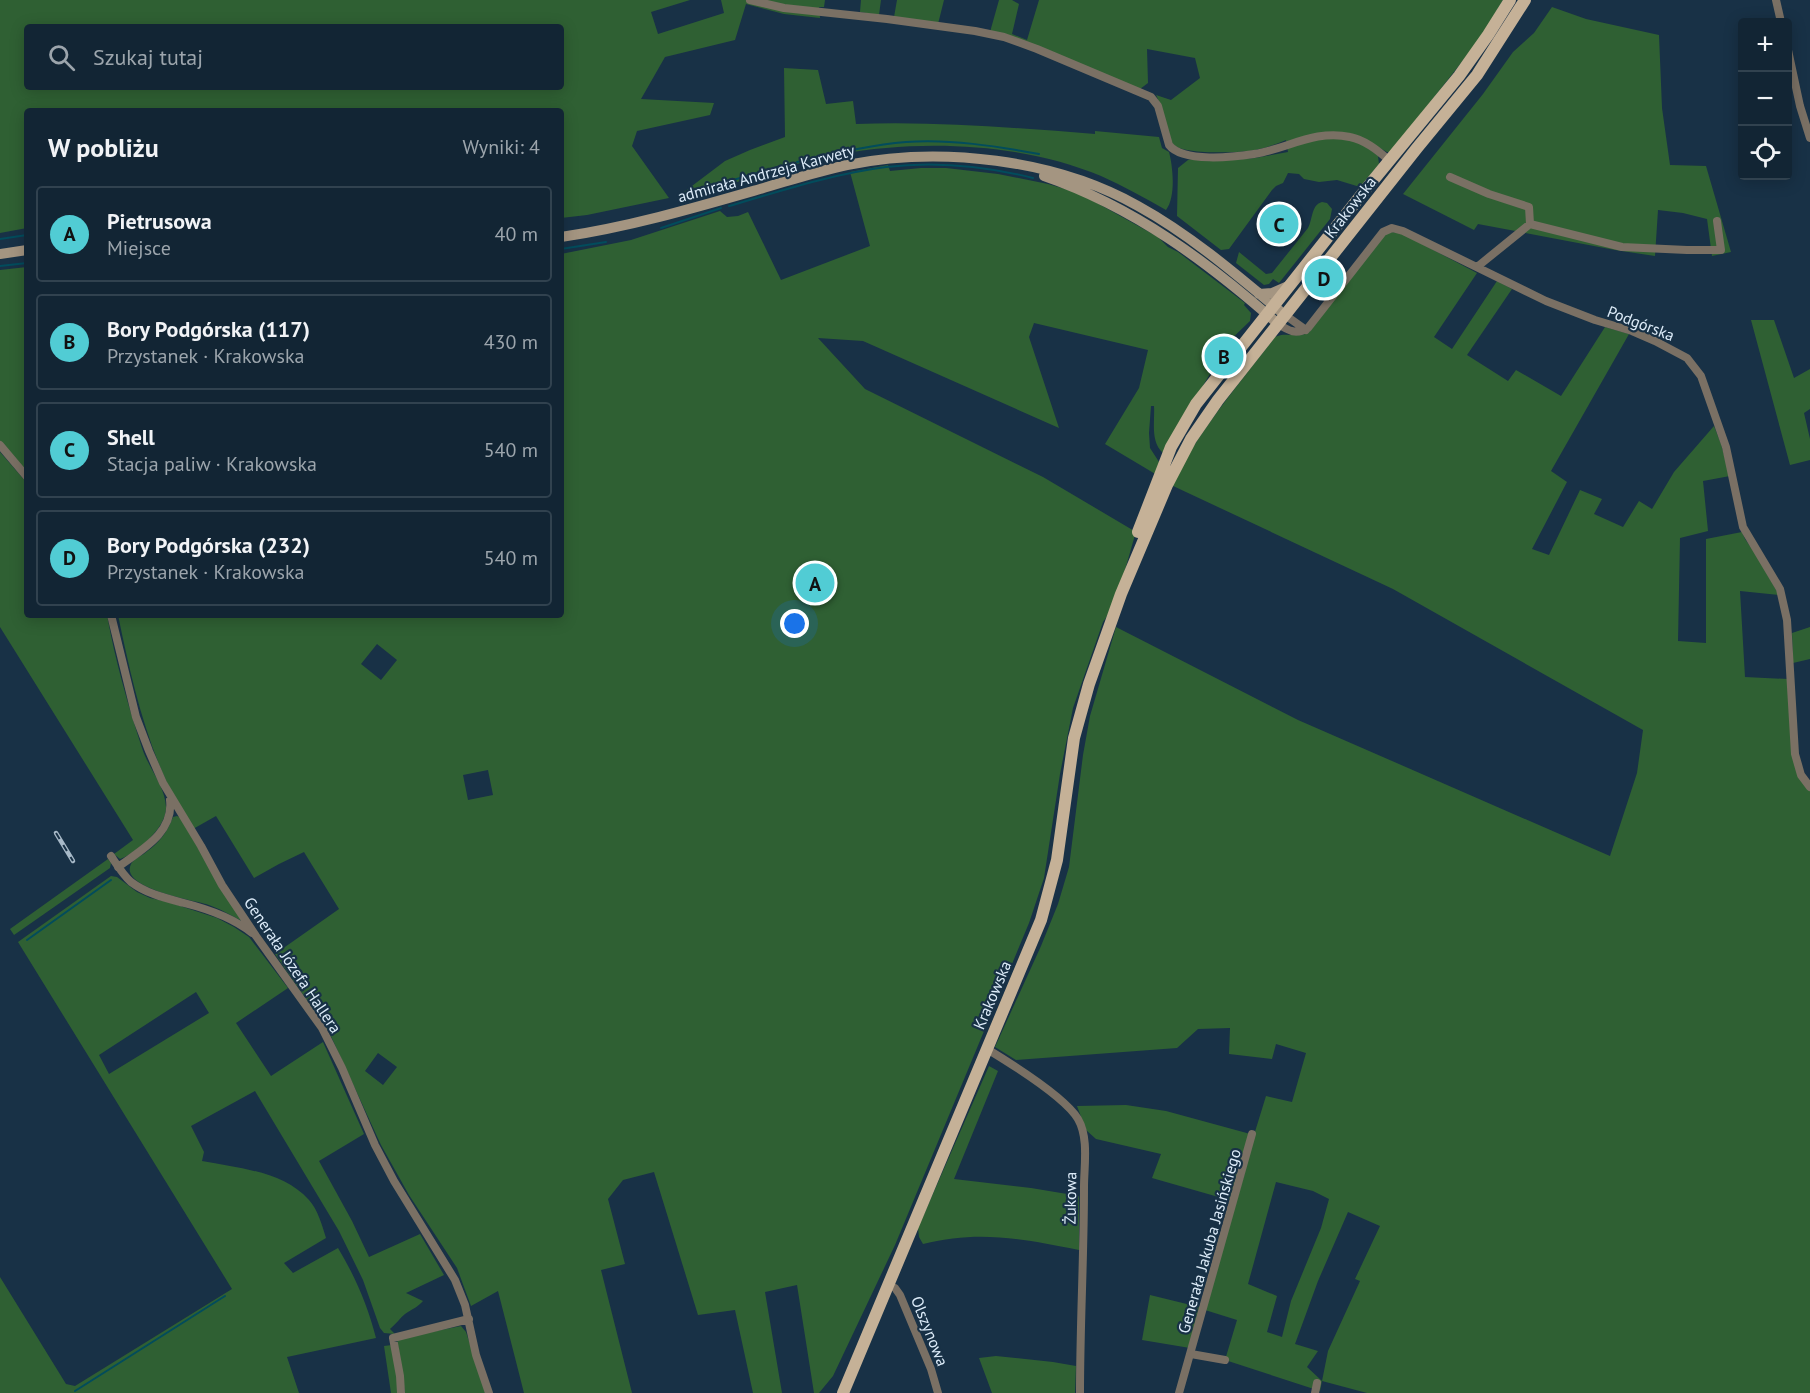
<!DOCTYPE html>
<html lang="pl">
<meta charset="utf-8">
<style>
body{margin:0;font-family:"PT Sans",sans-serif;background:#1f3140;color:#f1f3f6}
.controls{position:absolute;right:18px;top:18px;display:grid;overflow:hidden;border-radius:6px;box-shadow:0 3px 15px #0003}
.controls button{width:54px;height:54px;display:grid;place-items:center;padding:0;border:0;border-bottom:2px solid #31424f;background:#122534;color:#f1f3f6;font:30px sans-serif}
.you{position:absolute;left:795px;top:624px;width:21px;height:21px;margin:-15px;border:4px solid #fff;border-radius:50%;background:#1a73e8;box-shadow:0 0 0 9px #1a73e833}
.badge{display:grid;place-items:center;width:39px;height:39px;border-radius:50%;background:#51ccd4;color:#111;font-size:20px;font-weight:700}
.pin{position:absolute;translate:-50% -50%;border:3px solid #fff;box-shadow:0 2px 6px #0006}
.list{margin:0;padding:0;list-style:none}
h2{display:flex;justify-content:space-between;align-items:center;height:78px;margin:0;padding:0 24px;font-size:26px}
h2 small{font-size:20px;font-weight:400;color:#9ca5ac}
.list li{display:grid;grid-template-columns:39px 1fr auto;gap:18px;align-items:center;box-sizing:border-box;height:96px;margin:0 12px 12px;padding:0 12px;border:2px solid #31424f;border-radius:6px}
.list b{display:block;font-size:22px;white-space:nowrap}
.list p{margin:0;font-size:20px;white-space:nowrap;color:#9ca5ac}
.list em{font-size:20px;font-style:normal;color:#9ca5ac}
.icon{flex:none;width:33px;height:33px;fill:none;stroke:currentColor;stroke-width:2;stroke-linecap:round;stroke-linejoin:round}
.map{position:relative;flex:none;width:1810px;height:1393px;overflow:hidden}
.search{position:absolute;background:#122534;box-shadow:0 3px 15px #0003;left:24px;top:24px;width:540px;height:66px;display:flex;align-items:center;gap:15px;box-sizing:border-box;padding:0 21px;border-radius:6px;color:#9ca5ac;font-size:22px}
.panel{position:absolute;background:#122534;box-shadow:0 3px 15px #0003;left:24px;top:108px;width:540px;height:510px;border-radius:6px}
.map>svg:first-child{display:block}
.green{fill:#2f6033;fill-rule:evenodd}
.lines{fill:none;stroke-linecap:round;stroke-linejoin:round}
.stream{stroke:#024c5c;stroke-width:2}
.street{stroke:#7a7064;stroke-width:8}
.secondary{stroke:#a49581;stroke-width:10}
.primary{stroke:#c5b197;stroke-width:12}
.rail-casing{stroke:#a7b9c8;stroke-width:4.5}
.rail{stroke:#183146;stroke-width:2;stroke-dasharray:7;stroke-linecap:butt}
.labels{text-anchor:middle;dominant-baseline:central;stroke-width:4.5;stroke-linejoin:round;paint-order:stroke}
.street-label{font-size:16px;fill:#ddecf9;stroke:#183146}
</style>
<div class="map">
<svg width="1810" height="1393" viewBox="0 0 1810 1393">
<rect width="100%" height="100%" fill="#183146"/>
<path class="green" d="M0,0H690L651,12L658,34L724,13L721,0H825L824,7H819L820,18L784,14L746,4L735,40L665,57L641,99L714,103L710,115L637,131L632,146L669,198L587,215L561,218V111H27V228L0,233ZM27,27H561V87H27Z
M861,0H881L879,15L860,12Z
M897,0H944L938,24L894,17Z
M999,0H1012L1019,4L1012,34L1027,40L1039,0H1503L1479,40L1391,152H1387L1367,141L1364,145L1378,156L1379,164L1360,187L1337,180L1319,182L1304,179L1299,174L1288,173L1283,183L1276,186L1272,190L1229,249L1221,250L1177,216L1178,168L1188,160L1197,158L1231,160L1255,158L1288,152L1286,140C1276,144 1266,148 1255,150C1241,153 1181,155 1173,144C1166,135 1163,108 1156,95L1171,100L1200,78L1195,58L1147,49L1148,83L1140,89L1005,34L990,32Z
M1552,7L1586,19L1659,35L1662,108L1670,165L1706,166L1731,252L1712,256L1707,219L1683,213L1658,210L1655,256L1615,250L1478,224L1474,230L1403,194L1483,94L1513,52L1534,33Z
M784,68L818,70L826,104L853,101L856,124C936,121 1015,128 1095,134V131L1159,137L1162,148L1169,152C1173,167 1176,197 1166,210C1145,198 1123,186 1101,176C1023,143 922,139 840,154C786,164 734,184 681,200L680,195L725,161L750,150L785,137Z
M888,165L890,171L921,168H946L998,174L1048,184L1079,193L1158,237L1168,247L1178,252L1245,303L1244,305L1251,313L1250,321L1222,348H1217L1211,357L1217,362C1199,393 1180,422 1163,453C1150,441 1155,422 1154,406H1151L1149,433L1150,448L1161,465L1157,475L1105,444L1139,388L1148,350L1034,323L1029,337L1059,428L863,341L818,338L865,389L1043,477L1136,532C1128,557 1118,603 1103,622L1073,708L1060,774L1044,878L1029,923L895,1245L833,1376L819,1393H814L797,1285L765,1292L782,1393H753L735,1310L698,1315L654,1172L623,1180L608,1199L625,1264L601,1270L632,1393H524L498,1291L471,1306L457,1268L409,1195L381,1145L330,1034L275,954L339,909L304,852L279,864L254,878L216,816L193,829C185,815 176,800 168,785C143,731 130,673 118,615H561V254L631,240L720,211L727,217L738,216L748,212L781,280L870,246L850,172ZM377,644L397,660L381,680L361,664ZM488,770L493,795L468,800L463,775ZM378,1053L397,1067L383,1085L365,1071Z
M1322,202L1327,203L1332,209L1330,219L1279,283L1273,279L1269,284L1264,285L1236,263L1239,252L1266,274L1272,273L1308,228C1313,219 1311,205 1322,202Z
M1390,232L1401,233L1477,273L1434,337L1452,349L1497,281L1512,289L1467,355L1508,381L1516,370L1561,396L1605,327L1629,334L1551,471L1567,482L1532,549L1549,555L1580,490L1602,499L1594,514L1623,527L1639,501L1652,509L1674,472L1714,426L1721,444L1730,476L1703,481L1708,531L1680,538L1678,641L1706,643V539L1742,532L1745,539L1757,556L1779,595L1740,591L1745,677L1788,679L1792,754L1810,791V1393H1367L1322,1381L1320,1391L1225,1360L1237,1320L1205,1310L1245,1172L1240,1170L1229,1200L1152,1178L1161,1154L1096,1139L1086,1130L1077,1106L1126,1105L1166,1111L1254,1135L1266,1096L1292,1102L1306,1053L1276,1044L1272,1059L1229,1054L1230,1028L1198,1029L1177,1048L1016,1060L995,1047L1041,946L1058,904L1069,867L1083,755L1090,716L1116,627L1298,720L1610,856L1637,773L1643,730L1393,589L1171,485C1199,431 1238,385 1275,337C1287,331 1299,340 1310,331L1384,235ZM1276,1182L1313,1191L1329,1199L1321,1228L1291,1301L1282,1337L1267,1332L1277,1296L1248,1284ZM1348,1212L1380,1226L1355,1279L1360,1281L1328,1351L1322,1381L1307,1367L1318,1351L1295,1344L1318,1281Z
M27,267V472L0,441V270Z
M1751,320H1774L1794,378L1810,369V409L1804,413L1810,439V460L1790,465Z
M0,452L27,483V615H107C115,660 128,705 142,748C148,767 165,786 166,807C167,827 137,853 120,859L114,854L133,840L0,627Z
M1810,627V659L1793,663L1792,633Z
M177,816L181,818L244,922C232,916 219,908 206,904C193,900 119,888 131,864C134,859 141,856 145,853C159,843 167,833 173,817Z
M108,859L111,863L110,868L14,935L10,929Z
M111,876L117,877L137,892L150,898L168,902L217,918L234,927L249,937L288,988L236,1023L271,1076L323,1042L364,1134L319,1161L352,1221L369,1257L420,1234L444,1275L406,1293L423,1301C418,1307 412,1309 405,1314C400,1318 396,1324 390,1329L395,1334L384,1333L380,1328L363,1280L339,1231L255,1091L191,1126L204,1152L202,1161C238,1168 283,1171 309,1200C318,1210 322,1225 326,1238L284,1263L293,1273L338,1248C355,1276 368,1306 376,1338L287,1357L299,1393H0V1277L66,1384L75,1386L232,1289L18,942ZM196,992L209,1013L109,1074L99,1055Z
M989,1066L998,1071L954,1179L1031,1188L1079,1196V1250C1022,1239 980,1230 923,1244L919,1237L918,1228Z
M1150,1295L1199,1307L1190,1348L1142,1340Z
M461,1326L466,1332L486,1393H405L397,1339Z
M392,1345L399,1393H391L384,1346Z
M996,1356L1053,1362L1076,1366L1075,1393H992L979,1358Z"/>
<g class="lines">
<path class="stream" d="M797,162C833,154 869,145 906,142C951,139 995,146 1039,154
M701,189L786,165
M729,206C780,191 832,174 886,167C935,161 985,166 1033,178
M661,228L721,208
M0,239L27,235
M561,249L606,242
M0,266L27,263
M27,940L111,880
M75,1391L225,1296"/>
<path class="street" d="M750,0L784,8L887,19L975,31L1004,37L1037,49L1151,97L1158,106L1169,145C1183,163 1234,157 1254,154C1287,149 1315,129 1350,137C1365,140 1377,150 1389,160
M1776,0L1781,22
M1788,50L1800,106L1810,138
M1450,177L1489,194L1529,207L1530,224L1477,267
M1530,224L1622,247L1687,250H1721L1717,221
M1285,315L1306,330
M1278,324C1289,331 1296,335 1308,328L1383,232L1392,228L1403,231L1546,301L1595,320L1632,331L1655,341L1687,358L1701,376L1726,447L1743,527L1780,589L1787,620L1795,754L1801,775L1810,787
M0,445L27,477
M111,615L136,717L149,751L163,783L201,846L222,885L256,936L322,1028L342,1068L375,1145L394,1181L455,1280L465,1305L476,1355L489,1393
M111,856C117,865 123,875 131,882C147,894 165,898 184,903C208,909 232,917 252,933
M118,867C141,850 174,833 170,800
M987,1049C1010,1063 1065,1097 1078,1119C1089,1138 1084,1166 1084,1187C1084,1255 1080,1324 1080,1393
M889,1285L895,1288L900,1295L931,1369L938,1393
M1191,1354L1225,1360
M401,1393L400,1376L393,1338L469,1319
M1179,1393L1252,1134
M1315,1393L1317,1383"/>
<path class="secondary" d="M1044,176C1134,207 1208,262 1278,324
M561,237C629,227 694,208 760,189C788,181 818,171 847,165C940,146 1055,159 1138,206C1189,234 1236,274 1280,311
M0,254L27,250
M1259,294L1272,293L1288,286"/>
<path class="primary" d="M1138,532L1171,447L1196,404L1366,189L1459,76L1488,35L1510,0
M843,1393L1041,920L1057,860L1074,738L1089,684L1121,594L1167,485L1191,439L1218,400L1417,148L1477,75L1525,0"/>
<defs>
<path id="rail" d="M56,833L73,861"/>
</defs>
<use href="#rail" class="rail-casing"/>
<use href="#rail" class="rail"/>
</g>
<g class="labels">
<g class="street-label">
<text transform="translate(766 173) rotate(-15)">admirała Andrzeja Karwety</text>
<text transform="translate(1350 207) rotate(-52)">Krakowska</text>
<text transform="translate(1641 323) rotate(21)">Podgórska</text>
<text transform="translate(293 965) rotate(56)">Generała Józefa Hallera</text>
<text transform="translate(992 995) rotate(-67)">Krakowska</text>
<text transform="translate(1070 1198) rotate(-89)">Żukowa</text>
<text transform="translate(1209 1241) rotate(-74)">Generała Jakuba Jasińskiego</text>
<text transform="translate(930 1331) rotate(68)">Olszynowa</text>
</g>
</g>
</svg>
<div class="controls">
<button>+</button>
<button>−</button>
<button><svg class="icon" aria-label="locate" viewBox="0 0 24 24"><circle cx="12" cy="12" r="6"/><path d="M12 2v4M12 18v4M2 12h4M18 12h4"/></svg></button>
</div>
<div class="you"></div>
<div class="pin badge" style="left:815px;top:583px">A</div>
<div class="pin badge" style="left:1224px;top:356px">B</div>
<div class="pin badge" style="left:1279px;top:224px">C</div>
<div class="pin badge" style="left:1324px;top:278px">D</div>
<div class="search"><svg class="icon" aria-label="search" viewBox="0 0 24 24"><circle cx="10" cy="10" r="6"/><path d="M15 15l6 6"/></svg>Szukaj tutaj</div>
<section class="panel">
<h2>W pobliżu<small>Wyniki: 4</small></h2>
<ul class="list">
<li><span class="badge">A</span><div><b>Pietrusowa</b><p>Miejsce</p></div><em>40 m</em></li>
<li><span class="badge">B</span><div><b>Bory Podgórska (117)</b><p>Przystanek · Krakowska</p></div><em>430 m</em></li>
<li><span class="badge">C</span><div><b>Shell</b><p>Stacja paliw · Krakowska</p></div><em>540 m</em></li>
<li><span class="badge">D</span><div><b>Bory Podgórska (232)</b><p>Przystanek · Krakowska</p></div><em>540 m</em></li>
</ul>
</section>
</div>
